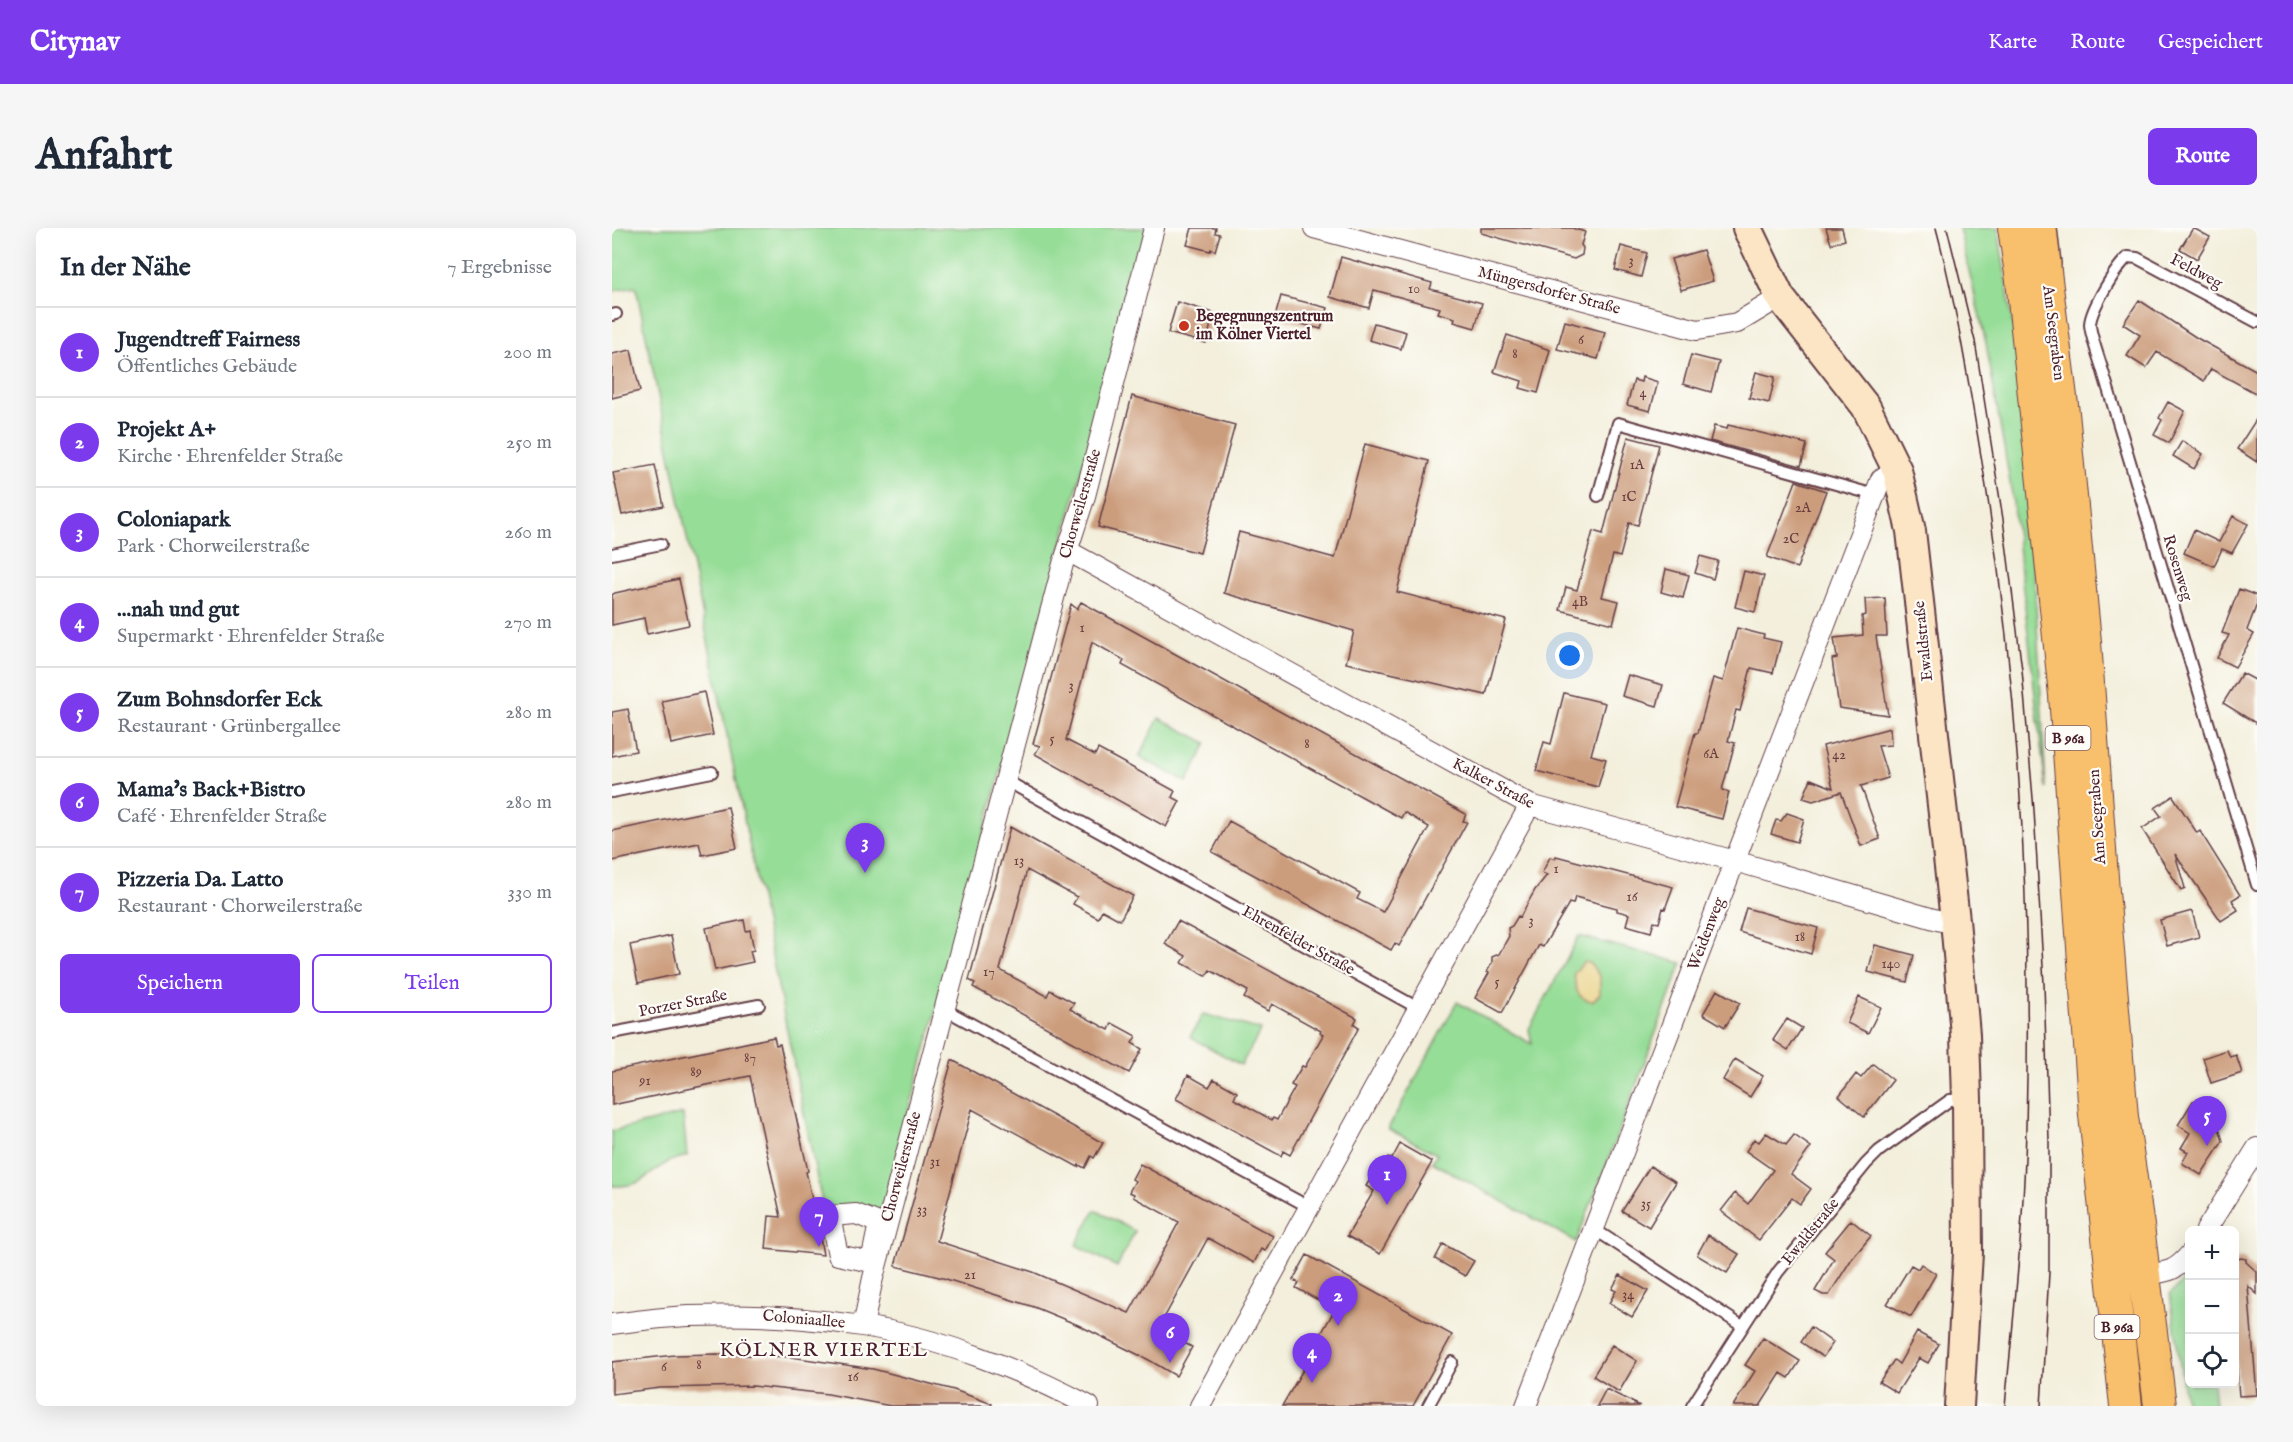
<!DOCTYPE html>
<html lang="de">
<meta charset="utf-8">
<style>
body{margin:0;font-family:"IM FELL English",serif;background:#f6f6f7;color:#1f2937}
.controls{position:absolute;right:18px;bottom:18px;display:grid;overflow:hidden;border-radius:9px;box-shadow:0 6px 24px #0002}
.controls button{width:54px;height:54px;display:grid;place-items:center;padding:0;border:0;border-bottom:2px solid #e0e1e3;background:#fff;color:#1f2937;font:30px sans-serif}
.you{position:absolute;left:958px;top:428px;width:21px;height:21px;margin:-15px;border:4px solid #fff;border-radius:50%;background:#1a73e8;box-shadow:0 0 0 9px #1a73e833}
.badge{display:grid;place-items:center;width:39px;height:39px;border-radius:50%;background:#7c3aed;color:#fff;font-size:20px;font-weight:700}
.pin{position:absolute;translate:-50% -50px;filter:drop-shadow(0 2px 3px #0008)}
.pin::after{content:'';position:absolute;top:32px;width:21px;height:18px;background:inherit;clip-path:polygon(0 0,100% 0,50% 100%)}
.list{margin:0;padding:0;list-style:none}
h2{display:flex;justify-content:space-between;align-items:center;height:78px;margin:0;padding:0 24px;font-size:26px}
h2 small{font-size:20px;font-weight:400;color:#747a83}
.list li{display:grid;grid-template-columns:39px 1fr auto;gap:18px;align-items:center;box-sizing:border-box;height:90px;padding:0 24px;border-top:2px solid #e0e1e3}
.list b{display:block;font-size:22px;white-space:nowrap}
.list p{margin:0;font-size:20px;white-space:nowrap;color:#747a83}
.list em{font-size:20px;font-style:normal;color:#747a83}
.actions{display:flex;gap:12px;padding:18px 24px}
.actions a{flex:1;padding:14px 0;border:2px solid #7c3aed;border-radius:9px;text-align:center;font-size:21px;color:#7c3aed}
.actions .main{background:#7c3aed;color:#fff}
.icon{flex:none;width:33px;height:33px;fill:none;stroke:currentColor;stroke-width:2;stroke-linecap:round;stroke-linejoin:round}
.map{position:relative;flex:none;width:1645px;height:1178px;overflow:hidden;border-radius:9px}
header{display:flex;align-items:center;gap:36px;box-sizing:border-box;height:84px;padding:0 30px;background:#7c3aed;color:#fff}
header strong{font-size:28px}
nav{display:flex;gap:33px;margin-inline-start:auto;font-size:21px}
.intro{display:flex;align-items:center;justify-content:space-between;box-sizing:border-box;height:144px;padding:0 36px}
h1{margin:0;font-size:42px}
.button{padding:15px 27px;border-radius:9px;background:#7c3aed;color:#fff;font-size:21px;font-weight:700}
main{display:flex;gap:36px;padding:0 36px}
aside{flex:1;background:#fff;border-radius:9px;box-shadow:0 6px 24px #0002}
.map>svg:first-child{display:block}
.green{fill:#96dd97;stroke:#707e61;stroke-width:1.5}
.sand{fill:#eeda9e;stroke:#9c7c64;stroke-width:1.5}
.building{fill:#cc9d7d}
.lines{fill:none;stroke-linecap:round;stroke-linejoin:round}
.lane-casing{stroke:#633e46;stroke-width:14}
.street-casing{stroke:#633e46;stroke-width:22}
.secondary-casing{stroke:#633e46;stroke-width:32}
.primary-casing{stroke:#633e46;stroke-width:34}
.highway-casing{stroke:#633e46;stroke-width:36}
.lane{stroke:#fff;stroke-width:10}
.street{stroke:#fff;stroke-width:20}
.secondary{stroke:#fce5c4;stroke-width:28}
.primary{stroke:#f8bf6c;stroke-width:32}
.highway{stroke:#f8bf6c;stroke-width:33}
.tram{stroke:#4a1f2b;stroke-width:1.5}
.poi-dot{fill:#c8321e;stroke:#fdfcf7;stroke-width:2}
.labels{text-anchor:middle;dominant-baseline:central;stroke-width:4.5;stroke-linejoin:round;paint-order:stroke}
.number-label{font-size:14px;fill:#6a3e40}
.shield{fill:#fdfcf7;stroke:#806168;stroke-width:1.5}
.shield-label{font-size:15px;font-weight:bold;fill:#4a1f2b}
.street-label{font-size:16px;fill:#4a1f2b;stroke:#fdfcf7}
.poi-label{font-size:16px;font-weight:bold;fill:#4a1f2b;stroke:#fdfcf7;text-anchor:start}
.quarter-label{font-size:20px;letter-spacing:1.5px;fill:#4a1f2b;stroke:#fdfcf7}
</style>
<header>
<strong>Citynav</strong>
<nav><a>Karte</a><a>Route</a><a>Gespeichert</a></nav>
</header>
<div class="intro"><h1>Anfahrt</h1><a class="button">Route</a></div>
<main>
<aside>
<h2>In der Nähe<small>7 Ergebnisse</small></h2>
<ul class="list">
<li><span class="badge">1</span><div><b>Jugendtreff Fairness</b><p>Öffentliches Gebäude</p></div><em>200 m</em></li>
<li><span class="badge">2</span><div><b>Projekt A+</b><p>Kirche · Ehrenfelder Straße</p></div><em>250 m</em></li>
<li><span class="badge">3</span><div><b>Coloniapark</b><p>Park · Chorweilerstraße</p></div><em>260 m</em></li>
<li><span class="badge">4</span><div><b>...nah und gut</b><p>Supermarkt · Ehrenfelder Straße</p></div><em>270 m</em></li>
<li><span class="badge">5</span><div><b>Zum Bohnsdorfer Eck</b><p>Restaurant · Grünbergallee</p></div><em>280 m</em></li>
<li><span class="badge">6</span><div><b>Mama's Back+Bistro</b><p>Café · Ehrenfelder Straße</p></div><em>280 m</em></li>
<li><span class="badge">7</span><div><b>Pizzeria Da. Latto</b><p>Restaurant · Chorweilerstraße</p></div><em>330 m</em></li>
</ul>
<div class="actions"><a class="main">Speichern</a><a>Teilen</a></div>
</aside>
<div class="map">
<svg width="1645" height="1178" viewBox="0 0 1645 1178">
<rect width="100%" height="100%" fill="#fdfcf7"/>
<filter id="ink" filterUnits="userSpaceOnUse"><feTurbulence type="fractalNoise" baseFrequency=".0167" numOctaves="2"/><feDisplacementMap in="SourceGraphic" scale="12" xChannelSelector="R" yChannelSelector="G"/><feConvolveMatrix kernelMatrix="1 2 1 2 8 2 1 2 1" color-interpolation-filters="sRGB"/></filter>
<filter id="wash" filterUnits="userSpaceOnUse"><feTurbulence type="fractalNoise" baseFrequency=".008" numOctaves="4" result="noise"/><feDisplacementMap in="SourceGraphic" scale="24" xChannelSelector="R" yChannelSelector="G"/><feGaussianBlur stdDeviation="1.35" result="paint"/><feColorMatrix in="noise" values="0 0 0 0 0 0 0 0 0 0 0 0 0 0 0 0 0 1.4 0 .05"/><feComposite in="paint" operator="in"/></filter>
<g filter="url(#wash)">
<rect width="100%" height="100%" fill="#f3efdc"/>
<path class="green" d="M0,0H535L267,995L213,989L24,59L0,63Z
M1347,0H1386L1413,176L1434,561L1400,266L1374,115Z
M547,490L595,515L575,554L527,529Z
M967,708L1070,735L993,940L964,1014L820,934L825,926L776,901L845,774L920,816L917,801Z
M591,786L649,802L629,837L578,809Z
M71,886L75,928C69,930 62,931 56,934C32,948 32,959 0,958V903Z
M483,982L523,1003L505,1039L464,1017Z
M1577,1043L1578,1156H1601L1603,1178H1574L1558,1066L1566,1059Z"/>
<path class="sand" d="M972,734L978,735L988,749V766L981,773C964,772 963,759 962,745Z"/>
<g id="blocks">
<path class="building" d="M580,0H604L603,5L608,6L603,23L599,21L598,23L575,17Z
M869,0H960L973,4L969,17L971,20L970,27L962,31L869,5Z
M1214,0H1230L1233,12L1219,16Z
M1581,0L1598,9L1585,31L1568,21Z
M1009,18L1035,25L1029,49L1003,42Z
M1091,22L1101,53L1069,62L1059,31Z
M729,29L820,55L818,61L870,75L863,100L842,94L843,90L826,85L828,80L762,62L757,80L718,69Z
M669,68L716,80L709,101L663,89Z
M1527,72L1585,110L1645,143V166L1599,141L1592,153L1545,124L1534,140L1515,128L1528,107L1511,96Z
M565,74L602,85L594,115L556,105Z
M953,93L993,104L986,131L945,121Z
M762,95L794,104L789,121L757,112Z
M895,107L938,122L926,165L908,160L910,153L882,144Z
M19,122L28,163L0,170V126Z
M1079,127L1107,134L1099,164L1071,156Z
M1144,144L1163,149L1157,175L1137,170Z
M1030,149L1046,154L1038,183L1015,177L1022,152L1029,154Z
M520,168L623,197L588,325L486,299Z
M1556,174L1573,183L1557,215L1542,207L1550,192L1547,190Z
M1645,190V234L1625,221Z
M1116,197L1195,216L1189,238L1098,213L1102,198L1115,201Z
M1016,209L1047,217L1026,297L1017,295L1008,329L1001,327L990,369L1007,373L1001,396L948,382L954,359L965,362L981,303L991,306Z
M1570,213L1591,226L1582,241L1561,228Z
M753,216L817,233L785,364L894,392L874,467L734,435L742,403L612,365L627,304L723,330Z
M43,237L52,278L10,287L1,245Z
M1184,253L1214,263L1185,340L1155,329Z
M1621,288L1636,296L1620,325L1610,321L1602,338L1572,325L1582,302L1607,314Z
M1088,328L1106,333L1101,351L1083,345Z
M1054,341L1077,347L1071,370L1049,364Z
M1132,343L1152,348L1143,384L1123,379Z
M67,351L77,397L35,406L32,390L0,397V367L3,365Z
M1627,361L1645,368V376L1635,402L1642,406L1623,439L1605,430L1617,407L1610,405Z
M1273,370L1275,408H1264L1276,487L1227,480L1220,431L1225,430L1222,410L1251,407L1250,388L1254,387L1253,371Z
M469,374L854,586L851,593L855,594L787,718L783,715L779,722L600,624L617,593L748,665L745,671L771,684L817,599L792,584L789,590L776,583L510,437L512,432L480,414L454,512L483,527L486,521L499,528L563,563L560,569L568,573L554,599L423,526L428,518L421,516L459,376L465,381Z
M1125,400L1152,407L1151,410L1169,414L1161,445L1139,440L1128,483L1124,482L1116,513L1123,515L1110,562L1117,564L1110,591L1063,579L1083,505H1086L1101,450L1111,453Z
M1630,445L1645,453V496L1611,475Z
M1016,447L1051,457L1045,478L1010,468Z
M92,464L101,507L59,516L50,473Z
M952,465L993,475L979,527L994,531L986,559L924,543L932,514L939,516Z
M16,481L24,523L0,528V484Z
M1278,500L1279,517L1266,518L1276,550L1249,558L1268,611L1249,618L1229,564L1201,573L1191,570L1199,551L1221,560L1211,518Z
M1561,568L1585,605L1588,603L1628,667L1620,672L1626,682L1609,693L1563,626L1573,660L1569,662L1530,601L1549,588L1543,580Z
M116,579L125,620L90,627L87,615L0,633V603Z
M1175,585L1192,591L1185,614L1159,606L1164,592L1169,593Z
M398,599L521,668L508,692L490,682L486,690L461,676L465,669L415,642L388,742L435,768L438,762L462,775L458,781L497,802L500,795L524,808L520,815L530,821L517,845L361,759L363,755L357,752Z
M944,628L1061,659L1053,681L1051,680L1047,695L1042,694L1039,704L1014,697L1017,686L1005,683V680L963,669L961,676L957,675L931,719L927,717L890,785L863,770L877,745L875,744L880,735V729L887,726L897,708L896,700L900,698L906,688L908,689L923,662L935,647L930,645L938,629L943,631Z
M1134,680L1206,700L1199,726L1127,704Z
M1580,683L1587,709L1555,718L1548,692Z
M132,692L134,703L138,702L142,722L138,723L141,734L103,742L94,700Z
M566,693L745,790L742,796L747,799L678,927L671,923L669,928L564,871L576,847L597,859L602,851L625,864L622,871L660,892L661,890L665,892L683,859L679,857L690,838L693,839L711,807L708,805L709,803L660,776L656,783L632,770L636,763L598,742L594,748L570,735L574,728L553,716Z
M59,708L67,746L26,755L18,717Z
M1263,717L1302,727L1295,754L1256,744Z
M1105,762L1128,775L1113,799L1091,786Z
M1247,769L1269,779L1256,805L1235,795Z
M1175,791L1190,800L1176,822L1161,812Z
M162,809L164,817L168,816L196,943L194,944L202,980L200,997L206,998L211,1027L154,1021L157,988L169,989L138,848L0,877V843Z
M1615,822L1618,829L1624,827L1630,845L1599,855L1591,830Z
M1123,831L1151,848L1138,869L1111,852Z
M340,832L491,915L482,930L479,928L473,940L467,937L466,939L360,881L325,1013L421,1044L517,1085L567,994L521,969L522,966L517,964L523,953L520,951L528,936L661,1008L653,1023L649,1021L642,1035L596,1010L546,1101L580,1119L564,1148L537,1132L466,1097L422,1079L331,1050L283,1038Z
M1261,836L1281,852L1252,889L1227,868L1244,846L1249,850Z
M1598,870L1611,913L1589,947L1570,935L1576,924L1569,920L1578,905L1566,897L1581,873Z
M1154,905L1174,917L1182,907L1199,919L1179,946L1199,961L1188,976L1180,970L1147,1012L1109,983L1123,965L1136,976L1161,942L1134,923L1142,911L1147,914Z
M788,916L820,934L768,1026L735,1008L762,963L754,958L759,950L776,929L780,931Z
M1038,938L1064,954L1037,999L1010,983Z
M1239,992L1259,1008L1239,1032L1217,1067H1211L1203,1063L1222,1031L1213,1024Z
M1096,1007L1127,1026L1115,1045L1085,1027Z
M831,1016L862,1033L853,1048L823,1031Z
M695,1027L840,1107L801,1178H670L707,1114L705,1113L723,1081L684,1060L687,1055L681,1052Z
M1629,1030L1634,1031V1034L1645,1044V1066L1636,1058L1645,1167L1627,1168L1623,1118V1032Z
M1309,1036L1324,1046L1299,1089L1275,1076L1299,1037L1306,1041Z
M1008,1047L1036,1063L1020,1089L997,1075L1004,1063L1000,1061Z
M1199,1099L1221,1115L1211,1129L1189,1114Z
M1305,1104L1327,1116L1316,1135L1307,1130L1285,1165L1267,1154L1282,1132L1287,1136Z
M1151,1110L1188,1133L1177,1150L1169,1145L1148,1178H1121L1143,1143L1133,1137Z
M1000,1117L1025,1133L1007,1164L981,1148Z
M105,1126L179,1129L261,1141L342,1162L380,1176L379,1178H279L216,1166L141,1158L48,1160L0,1166V1134L63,1127Z
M994,1161L1028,1178H985Z"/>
</g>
</g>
<g filter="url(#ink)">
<use href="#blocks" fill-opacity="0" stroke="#633e46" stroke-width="1.5"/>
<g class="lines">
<defs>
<path id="lane" d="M0,87L4,86
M1645,94L1525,30L1516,29C1504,39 1479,81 1478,96C1478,107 1489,135 1492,147L1645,657
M986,268L1006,195L1263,267
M0,326L49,316
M393,552L806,780
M0,564L100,544
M332,781L697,979
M0,805L147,777
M982,1001L1130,1098
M816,1178L840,1134
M1080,1178L1166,1044L1254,936L1267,923L1338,872L1353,871"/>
<path id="street" d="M702,0L1085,102L1125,95L1168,69
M456,323L918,577L1123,633L1329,693L1343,692
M244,986L267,995L259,1034L226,1027L218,988Z
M1594,1002L1645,920
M1532,1047C1555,1044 1563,1044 1578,1026
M0,1096C25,1093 51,1089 77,1088C135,1086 193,1089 250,1098C324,1109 411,1142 477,1178
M251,1098L261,1050L451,336L473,268L542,0
M588,1178L918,577
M914,1178L1269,251L1285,242"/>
<path id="secondary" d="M1135,0L1168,69L1254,179L1285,242L1299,303L1343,692L1353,807L1355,871L1356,1025L1347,1178"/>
<path id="primary" d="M1402,0L1410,52L1453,467L1483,887L1514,1178
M1427,10L1432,36L1451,185L1473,414L1491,663L1510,889L1526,998L1548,1178"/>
<path id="highway" d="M1428,0L1432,36"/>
</defs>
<use href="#lane" class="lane-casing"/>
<use href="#street" class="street-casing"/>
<use href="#secondary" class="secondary-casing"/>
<use href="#primary" class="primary-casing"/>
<use href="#highway" class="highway-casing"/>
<use href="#lane" class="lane"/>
<use href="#street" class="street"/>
<use href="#secondary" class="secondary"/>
<use href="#primary" class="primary"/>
<use href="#highway" class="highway"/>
<path class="tram" d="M1324,0C1344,75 1356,151 1369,228C1406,449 1420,675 1414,899C1412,992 1402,1085 1393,1178
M1335,0L1363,113L1391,291L1410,442L1422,582L1432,756L1437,912V1045L1429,1178"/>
</g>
</g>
<circle class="poi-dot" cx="572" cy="98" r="6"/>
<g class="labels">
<g class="number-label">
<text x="1019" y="33">3</text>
<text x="802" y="61">10</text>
<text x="969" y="112">6</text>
<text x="903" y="126">8</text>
<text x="1031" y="165">4</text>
<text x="1025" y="237">1A</text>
<text x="1017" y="269">1C</text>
<text x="1191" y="280">2A</text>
<text x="1179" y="311">2C</text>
<text x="968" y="374">4B</text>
<text x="470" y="400">1</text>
<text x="459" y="458">3</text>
<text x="440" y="511">5</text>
<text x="695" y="516">8</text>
<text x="1099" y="526">6A</text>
<text x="1227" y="527">42</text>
<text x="407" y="633">13</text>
<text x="944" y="641">1</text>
<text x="1020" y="669">16</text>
<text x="919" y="693">3</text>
<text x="1188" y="709">18</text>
<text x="1279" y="736">140</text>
<text x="377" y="744">17</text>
<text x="885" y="754">5</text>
<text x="138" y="830">87</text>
<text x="84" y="844">89</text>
<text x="33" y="853">91</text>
<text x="323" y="934">31</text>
<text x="1034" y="976">35</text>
<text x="310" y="982">33</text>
<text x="358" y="1047">21</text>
<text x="1016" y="1067">34</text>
<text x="87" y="1137">8</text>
<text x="52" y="1139">6</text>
<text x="241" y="1149">16</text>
</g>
<g class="shield">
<rect x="1433.5" y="498" width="45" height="24" rx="4.5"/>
<rect x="1482.5" y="1087" width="45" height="24" rx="4.5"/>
</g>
<g class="shield-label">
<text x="1456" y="510">B 96a</text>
<text x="1505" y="1099">B 96a</text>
</g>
<g class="street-label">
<text transform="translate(1584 44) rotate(28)">Feldweg</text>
<text transform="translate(937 63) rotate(15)">Müngersdorfer Straße</text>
<text transform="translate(1441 105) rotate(83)">Am Seegraben</text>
<text transform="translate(469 276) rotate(-74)">Chorweilerstraße</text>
<text transform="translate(1565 340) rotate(73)">Rosenweg</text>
<text transform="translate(1312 413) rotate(-96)">Ewaldstraße</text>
<text transform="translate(881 556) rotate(28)">Kalker Straße</text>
<text transform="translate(1486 589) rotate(-94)">Am Seegraben</text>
<text transform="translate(1095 706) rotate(-69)">Weidenweg</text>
<text transform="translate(686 713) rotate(29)">Ehrenfelder Straße</text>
<text transform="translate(71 776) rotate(-11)">Porzer Straße</text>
<text transform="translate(290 939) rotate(-75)">Chorweilerstraße</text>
<text transform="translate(1199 1004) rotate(-51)">Ewaldstraße</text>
<text transform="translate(192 1092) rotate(5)">Coloniaallee</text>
</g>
<g class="poi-label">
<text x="584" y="89">Begegnungszentrum<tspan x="584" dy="18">im Kölner Viertel</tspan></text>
</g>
<g class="quarter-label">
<text x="212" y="1122">KÖLNER VIERTEL</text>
</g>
</g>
</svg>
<div class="controls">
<button>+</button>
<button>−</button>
<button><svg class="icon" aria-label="locate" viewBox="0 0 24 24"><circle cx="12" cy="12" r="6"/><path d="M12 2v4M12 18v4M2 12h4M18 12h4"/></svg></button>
</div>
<div class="you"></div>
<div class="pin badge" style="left:775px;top:977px">1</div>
<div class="pin badge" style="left:726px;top:1098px">2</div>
<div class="pin badge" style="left:253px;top:645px">3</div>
<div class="pin badge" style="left:700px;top:1155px">4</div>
<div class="pin badge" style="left:1595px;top:918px">5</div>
<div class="pin badge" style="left:558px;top:1135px">6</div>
<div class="pin badge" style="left:207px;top:1019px">7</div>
</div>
</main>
